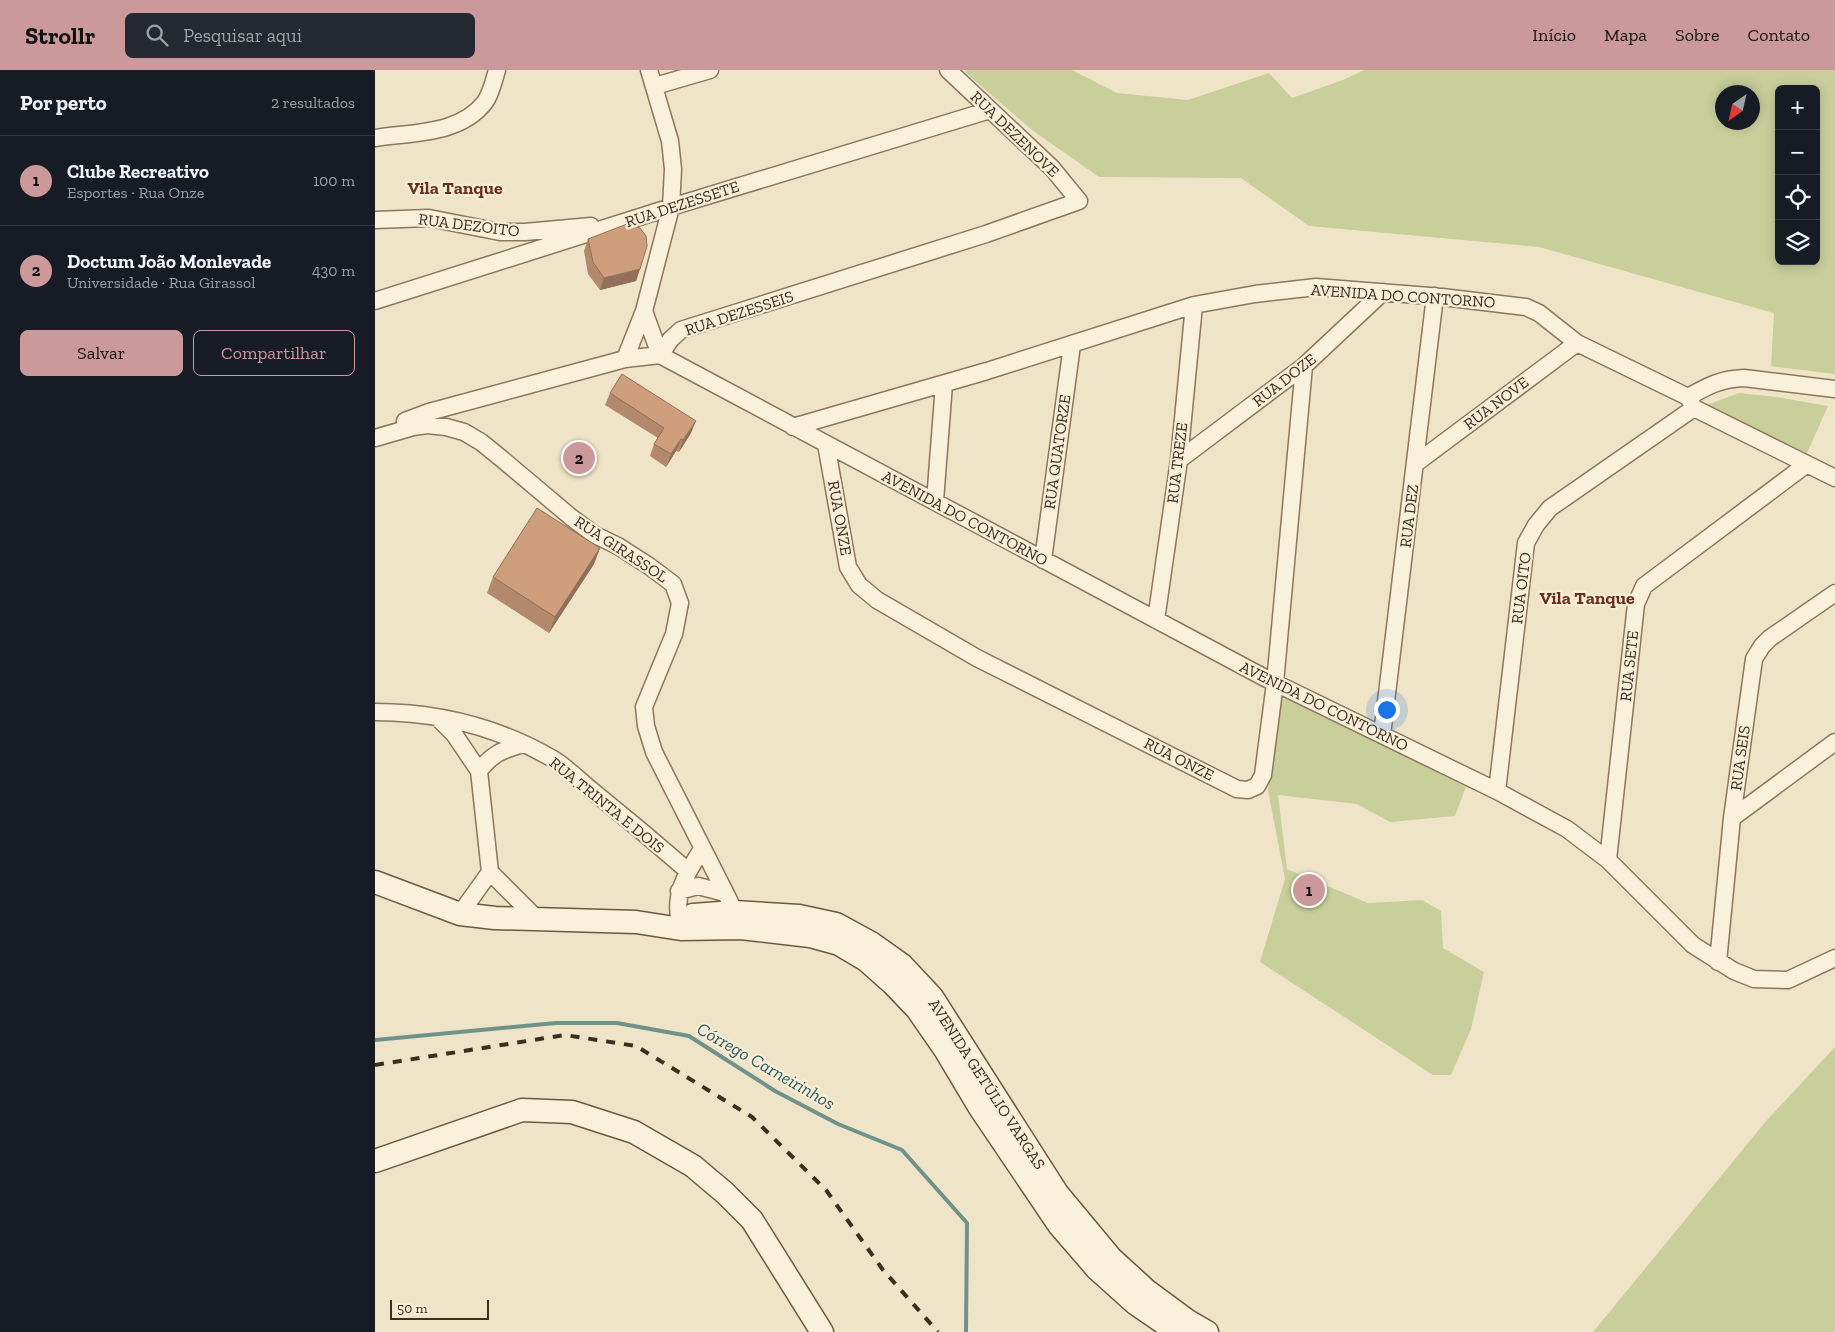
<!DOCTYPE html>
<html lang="pt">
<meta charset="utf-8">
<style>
body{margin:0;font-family:"Zilla Slab",serif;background:#242831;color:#f1f3f6}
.controls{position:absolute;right:15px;top:15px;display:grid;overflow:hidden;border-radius:8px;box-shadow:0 2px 12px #0003}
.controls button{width:45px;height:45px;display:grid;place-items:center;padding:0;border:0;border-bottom:1px solid #363941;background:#171b24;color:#f1f3f6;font:25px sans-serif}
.compass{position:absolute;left:1340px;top:15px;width:45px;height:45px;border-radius:50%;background:#171b24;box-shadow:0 2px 12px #0003;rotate:214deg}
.scale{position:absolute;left:15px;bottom:12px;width:99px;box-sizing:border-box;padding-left:5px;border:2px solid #3d2e20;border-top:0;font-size:14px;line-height:18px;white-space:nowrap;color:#3d2e20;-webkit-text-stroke:4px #f7eed8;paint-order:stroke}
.you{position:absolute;left:1011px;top:639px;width:18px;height:18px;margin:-12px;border:4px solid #fff;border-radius:50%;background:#1a73e8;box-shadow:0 0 0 8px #1a73e833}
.badge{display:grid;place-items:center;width:32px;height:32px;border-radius:50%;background:#cc999b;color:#111;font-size:16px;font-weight:700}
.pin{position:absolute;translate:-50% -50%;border:2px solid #fff;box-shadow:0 1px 5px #0006}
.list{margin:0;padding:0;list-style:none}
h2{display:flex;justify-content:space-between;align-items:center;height:65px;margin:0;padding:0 20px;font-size:21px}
h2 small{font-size:16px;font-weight:400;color:#9ea1a6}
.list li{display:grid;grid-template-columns:32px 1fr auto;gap:15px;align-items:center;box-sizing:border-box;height:90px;padding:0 20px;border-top:1px solid #363941}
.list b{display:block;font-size:19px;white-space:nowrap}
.list p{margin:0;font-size:16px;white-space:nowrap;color:#9ea1a6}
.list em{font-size:16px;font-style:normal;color:#9ea1a6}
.actions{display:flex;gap:10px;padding:15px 20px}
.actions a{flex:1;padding:11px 0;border:1px solid #cc999b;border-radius:8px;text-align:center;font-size:18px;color:#cc999b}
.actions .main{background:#cc999b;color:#111}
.icon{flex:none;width:28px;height:28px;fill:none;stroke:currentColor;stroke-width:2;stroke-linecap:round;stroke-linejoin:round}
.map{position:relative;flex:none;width:1460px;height:1262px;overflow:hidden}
header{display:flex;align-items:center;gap:30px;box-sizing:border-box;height:70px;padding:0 25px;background:#cc999b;color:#111}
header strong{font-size:24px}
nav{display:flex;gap:28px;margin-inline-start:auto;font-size:18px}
.search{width:350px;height:45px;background:#242831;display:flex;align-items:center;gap:12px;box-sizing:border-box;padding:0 18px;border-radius:8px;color:#9ea1a6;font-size:19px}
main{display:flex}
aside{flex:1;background:#171b24}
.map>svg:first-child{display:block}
.green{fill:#c9cf9b;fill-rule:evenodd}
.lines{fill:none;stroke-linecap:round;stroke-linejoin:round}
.stream{stroke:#6f938a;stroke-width:4}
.street-casing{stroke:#8d765c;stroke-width:19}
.secondary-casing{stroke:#6f573f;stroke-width:25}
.street{stroke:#faf1dc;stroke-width:16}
.secondary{stroke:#faf1dc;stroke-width:22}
.rail{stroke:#3d2e20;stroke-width:4;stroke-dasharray:9 9;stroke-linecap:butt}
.wall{fill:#b2896c}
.shaded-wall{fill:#916f58}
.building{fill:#cf9f7d;stroke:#916f58}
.labels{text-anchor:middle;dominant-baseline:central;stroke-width:4.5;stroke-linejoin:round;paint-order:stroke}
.street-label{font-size:16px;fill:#3d2e20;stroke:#f7eed8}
.neighbourhood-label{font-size:18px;font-weight:bold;fill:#6b2e1e;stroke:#f7eed8}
.water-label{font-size:18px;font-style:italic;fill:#2f5d5a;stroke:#f7eed8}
</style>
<header>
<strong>Strollr</strong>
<div class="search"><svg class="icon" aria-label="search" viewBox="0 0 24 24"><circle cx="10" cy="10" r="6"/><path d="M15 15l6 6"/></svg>Pesquisar aqui</div>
<nav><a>Início</a><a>Mapa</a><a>Sobre</a><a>Contato</a></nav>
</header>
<main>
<aside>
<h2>Por perto<small>2 resultados</small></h2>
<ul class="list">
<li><span class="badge">1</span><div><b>Clube Recreativo</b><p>Esportes · Rua Onze</p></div><em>100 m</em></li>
<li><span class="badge">2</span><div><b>Doctum João Monlevade</b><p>Universidade · Rua Girassol</p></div><em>430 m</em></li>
</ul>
<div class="actions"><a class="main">Salvar</a><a>Compartilhar</a></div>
</aside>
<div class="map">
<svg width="1460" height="1262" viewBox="0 0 1460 1262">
<rect width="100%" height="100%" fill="#f0e4c8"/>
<path class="green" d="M592,0H697L742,23L813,30L894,3L917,28L968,10L989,0H1460V304L1396,296L1399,243L1164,177L934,156L866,108L724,107L657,60L590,2ZM1404,19H1441V191H1404ZM1378,22V52H1348V22Z
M1364,323L1401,327L1453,336L1432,383L1332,335Z
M912,627H918L1091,717L1080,746L1015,752L982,734L903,725L912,799L993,833L1047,830L1066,841L1068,878L1109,902L1096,959L1076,1005H1058L885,892L910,809L893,720L902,642L905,632Z
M1460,977V1262H1218L1392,1050Z"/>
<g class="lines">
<path class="stream" d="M0,970L181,953H242L314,966L400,1021L463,1054L527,1080L592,1153L591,1262"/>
<defs>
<path id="street" d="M280,16L335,0
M0,68C37,62 85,65 110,32C116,24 119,10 122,0
M0,150L54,148L125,162H150L216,156
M0,231L296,137L615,40
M269,241L285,285
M285,285L892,609L1122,721L1192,759L1233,790L1318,875L1359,901L1379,909L1413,910L1460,888
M285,285L296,269L306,260L611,164L704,131L677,98L573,0
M250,289L269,241L296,137L298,99L295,71L274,0
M1313,327C1333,316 1345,309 1369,308L1460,319
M30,351L54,342L250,289L285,285
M418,357L612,301L819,235L880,224L941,217L1067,227L1151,237L1164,243L1202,273L1313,327L1319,338L1460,408
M0,368L38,357L52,355L71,357L89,362L106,372L127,389L197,448L220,465L243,476L274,496L298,514L305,533L299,564L269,637L271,656L279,682L354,830L363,852
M451,374L473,497L484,515L502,530L602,588L862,719L873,720L882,716L888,705L900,613L929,296
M804,390L929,296L1008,222
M1040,394L1202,273
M560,431L569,314
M668,490L697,275
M781,550L804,390L819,235
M0,642C63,642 123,657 178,689C193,698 206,712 220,723C251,748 282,774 313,801
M63,648L79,664L104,701L115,802L162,849
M1007,665L1060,226
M104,701C117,684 127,680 148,674
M1122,721L1151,473L1161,455L1175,438L1319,338
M1357,748L1460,672
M1233,790L1261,534L1269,516L1432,394
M304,821L323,816L350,823
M85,844L115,802
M306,859C297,825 310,806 327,779
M1343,892L1357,748L1379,589L1387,576L1395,568L1460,523"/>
<path id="secondary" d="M0,812L85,844L120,848L261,852L306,859L366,858L435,866L464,874L491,890L518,914L542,939L571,981L605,1038L684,1155L722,1199L761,1234L802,1262
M318,845L359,842L424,846L461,854L496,873L527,895L557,927L682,1123L736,1188L771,1220L813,1251L832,1262
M0,1091L147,1040L197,1042L259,1062L318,1096L350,1123L377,1150L447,1262"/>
</defs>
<use href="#street" class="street-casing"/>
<use href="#secondary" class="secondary-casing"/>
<use href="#street" class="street"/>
<use href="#secondary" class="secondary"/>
<path class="rail" d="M0,995L190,965L261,976L377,1047L451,1120L508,1200L563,1262"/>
</g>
<path class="wall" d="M213,169L265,199L261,211L225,220L213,204L209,181Z
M235,323L316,363L304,382L301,381L291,397L275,386L279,374L283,368L230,335Z
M225,478L219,494L174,563L112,523L118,507Z"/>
<path class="shaded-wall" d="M265,199L261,211L225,220L229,208Z
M321,351L316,363L304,382L308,370Z
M306,369L301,381L291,397L296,384Z
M225,478L219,494L174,563L180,547Z"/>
<path class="building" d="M252,154L265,158L271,166L272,176L265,199L229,208L218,192L213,169Z
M247,304L321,351L308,370L306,369L296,384L279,374L289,358L235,323Z
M162,438L225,478L180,547L118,507Z"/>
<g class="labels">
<g class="street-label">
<text transform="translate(640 64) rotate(44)">RUA DEZENOVE</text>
<text transform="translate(307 134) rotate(-18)">RUA DEZESSETE</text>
<text transform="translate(94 155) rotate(7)">RUA DEZOITO</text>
<text transform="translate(1028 226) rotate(4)">AVENIDA DO CONTORNO</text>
<text transform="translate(364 243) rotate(-18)">RUA DEZESSEIS</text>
<text transform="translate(909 310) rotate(-38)">RUA DOZE</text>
<text transform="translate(1121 333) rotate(-37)">RUA NOVE</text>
<text transform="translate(682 382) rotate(-82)">RUA QUATORZE</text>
<text transform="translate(802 393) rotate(-83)">RUA TREZE</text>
<text transform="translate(1034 446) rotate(-83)">RUA DEZ</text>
<text transform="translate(465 448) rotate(80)">RUA ONZE</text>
<text transform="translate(590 448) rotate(28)">AVENIDA DO CONTORNO</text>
<text transform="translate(246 479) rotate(33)">RUA GIRASSOL</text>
<text transform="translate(1146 518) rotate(-83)">RUA OITO</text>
<text transform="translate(1254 596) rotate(-84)">RUA SETE</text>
<text transform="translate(949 636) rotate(26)">AVENIDA DO CONTORNO</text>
<text transform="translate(1365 688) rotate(-82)">RUA SEIS</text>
<text transform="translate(804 689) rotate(27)">RUA ONZE</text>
<text transform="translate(232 735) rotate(39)">RUA TRINTA E DOIS</text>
<text transform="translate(612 1014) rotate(57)">AVENIDA GETÚLIO VARGAS</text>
</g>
<g class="neighbourhood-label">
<text x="80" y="118">Vila Tanque</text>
<text x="1212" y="528">Vila Tanque</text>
</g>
<g class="water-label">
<text transform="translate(391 996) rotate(30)">Córrego Carneirinhos</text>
</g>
</g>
</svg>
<div class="controls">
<button>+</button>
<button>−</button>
<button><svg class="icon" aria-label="locate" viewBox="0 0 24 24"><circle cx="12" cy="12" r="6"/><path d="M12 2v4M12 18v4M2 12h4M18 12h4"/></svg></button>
<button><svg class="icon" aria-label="layers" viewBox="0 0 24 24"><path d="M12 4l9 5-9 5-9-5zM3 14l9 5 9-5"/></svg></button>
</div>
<svg class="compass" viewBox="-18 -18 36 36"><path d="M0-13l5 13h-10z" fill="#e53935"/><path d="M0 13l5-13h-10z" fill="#9ea1a6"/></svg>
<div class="scale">50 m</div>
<div class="you"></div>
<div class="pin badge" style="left:934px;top:820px">1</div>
<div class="pin badge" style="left:204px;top:388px">2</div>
</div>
</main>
